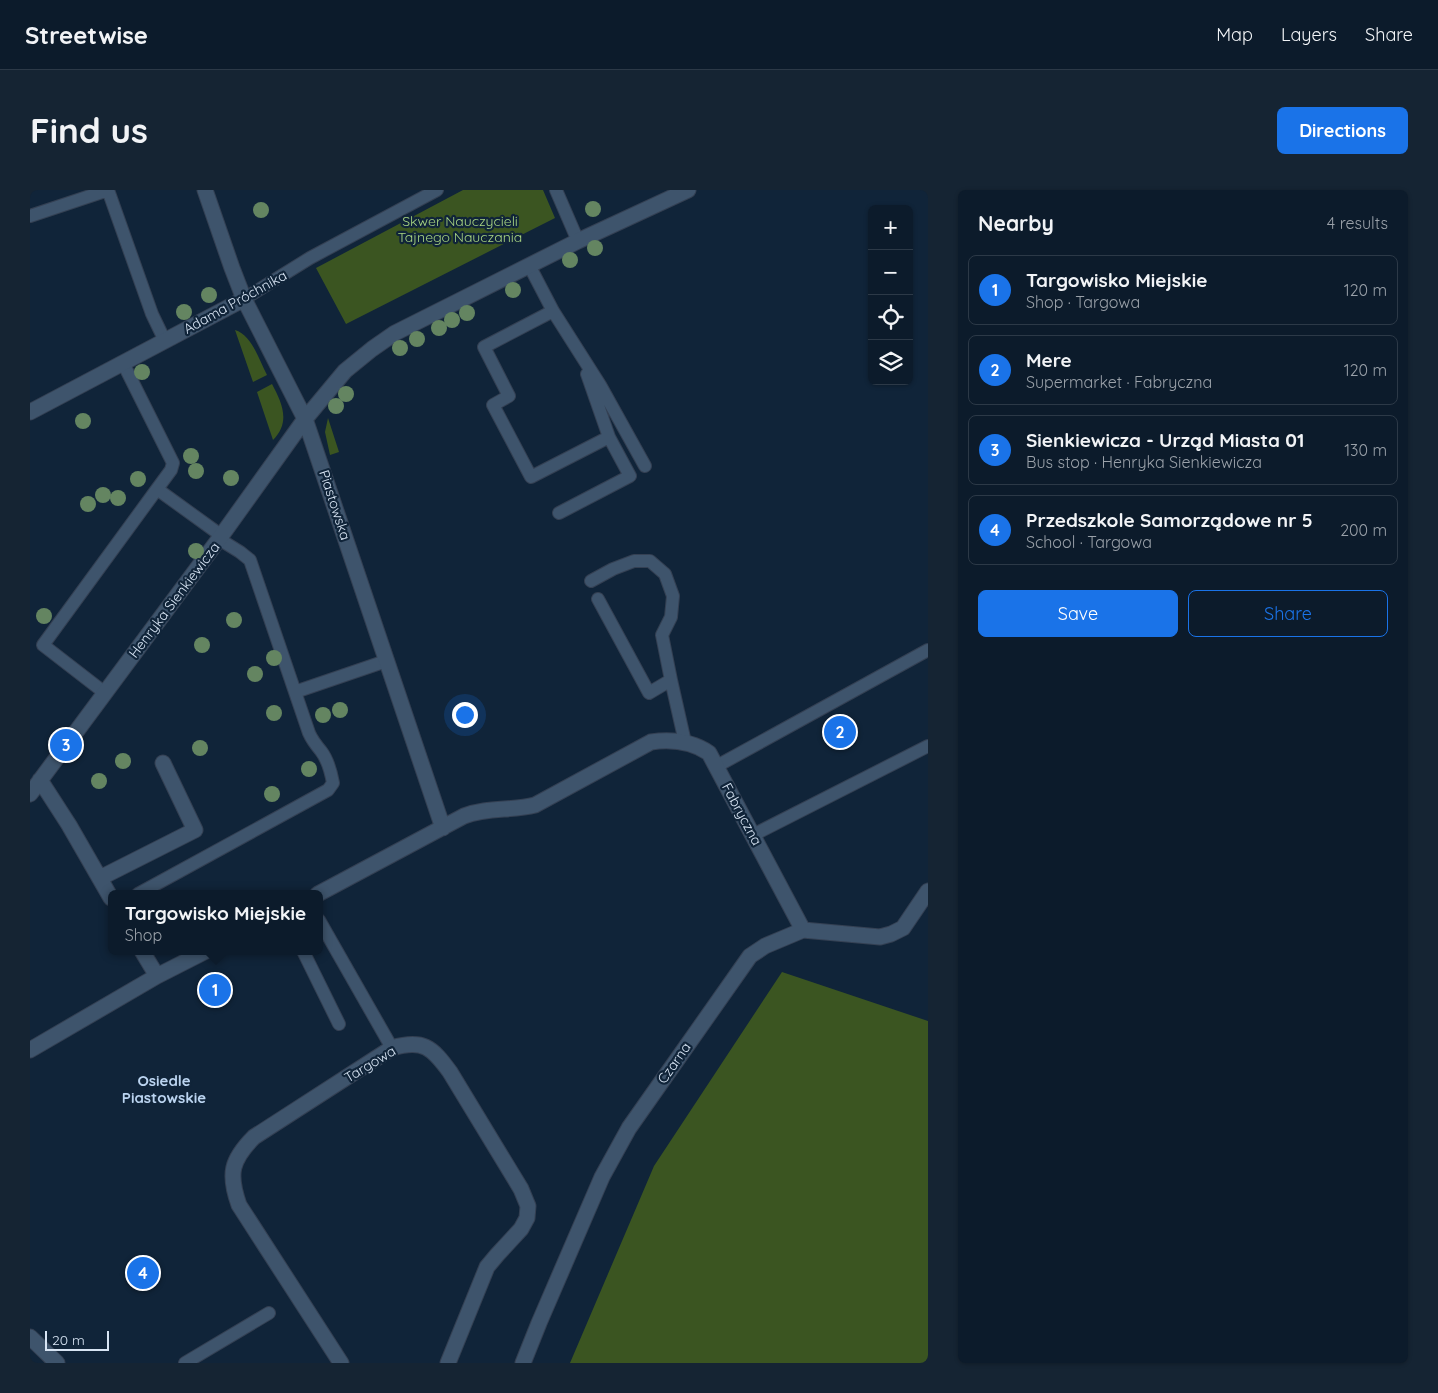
<!DOCTYPE html>
<meta charset="utf-8">
<style>
body{margin:0;font-family:Quicksand,sans-serif;background:#152433;color:#f1f3f6}
.controls{position:absolute;right:15px;top:15px;display:grid;overflow:hidden;border-radius:8px;box-shadow:0 1px 4px #0004}
.controls button{width:45px;height:45px;display:grid;place-items:center;padding:0;border:0;border-bottom:1px solid #2c3947;background:#0c1b2b;color:#f1f3f6;font:25px sans-serif}
.scale{position:absolute;left:15px;bottom:12px;width:64px;box-sizing:border-box;padding-left:5px;border:2px solid #d7e4f3;border-top:0;font-size:14px;line-height:18px;white-space:nowrap;color:#d7e4f3;-webkit-text-stroke:4px #102439;paint-order:stroke}
.you{position:absolute;left:434px;top:524px;width:18px;height:18px;margin:-12px;border:4px solid #fff;border-radius:50%;background:#1a73e8;box-shadow:0 0 0 8px #1a73e833}
.badge{display:grid;place-items:center;width:32px;height:32px;border-radius:50%;background:#1a73e8;color:#fff;font-size:16px;font-weight:700}
.pin{position:absolute;translate:-50% -50%;border:2px solid #fff;box-shadow:0 1px 5px #0006}
.popup{position:absolute;left:78px;top:700px;width:215px;height:65px;box-sizing:border-box;display:grid;place-content:center;border-radius:8px;background:#0c1b2b;filter:drop-shadow(0 1px 4px #0005);font-size:16px;white-space:nowrap;color:#9aa1a9}
.popup b{font-size:19px;color:#f1f3f6}
.popup::after{content:'';position:absolute;left:50%;top:100%;margin-left:-10px;border:10px solid transparent;border-top-color:#0c1b2b}
.list{margin:0;padding:0;list-style:none}
h2{display:flex;justify-content:space-between;align-items:center;height:65px;margin:0;padding:0 20px;font-size:21px}
h2 small{font-size:16px;font-weight:400;color:#9aa1a9}
.list li{display:grid;grid-template-columns:32px 1fr auto;gap:15px;align-items:center;box-sizing:border-box;height:70px;margin:0 10px 10px;padding:0 10px;border:1px solid #2c3947;border-radius:8px}
.list b{display:block;font-size:19px;white-space:nowrap}
.list p{margin:0;font-size:16px;white-space:nowrap;color:#9aa1a9}
.list em{font-size:16px;font-style:normal;color:#9aa1a9}
.actions{display:flex;gap:10px;padding:15px 20px}
.actions a{flex:1;padding:11px 0;border:1px solid #1a73e8;border-radius:8px;text-align:center;font-size:18px;color:#1a73e8}
.actions .main{background:#1a73e8;color:#fff}
.icon{flex:none;width:28px;height:28px;fill:none;stroke:currentColor;stroke-width:2;stroke-linecap:round;stroke-linejoin:round}
.map{position:relative;flex:none;width:898px;height:1173px;overflow:hidden;border-radius:8px}
header{display:flex;align-items:center;gap:30px;box-sizing:border-box;height:70px;padding:0 25px;background:#0c1b2b;border-bottom:1px solid #2c3947}
header strong{font-size:24px}
nav{display:flex;gap:28px;margin-inline-start:auto;font-size:18px}
.intro{display:flex;align-items:center;justify-content:space-between;box-sizing:border-box;height:120px;padding:0 30px}
h1{margin:0;font-size:35px}
.button{padding:12px 22px;border-radius:8px;background:#1a73e8;color:#fff;font-size:18px;font-weight:700}
main{display:flex;gap:30px;padding:0 30px}
aside{flex:1;background:#0c1b2b;border-radius:8px;box-shadow:0 1px 4px #0004}
.map>svg:first-child{display:block}
.green{fill:#3b5521}
.lines{fill:none;stroke-linecap:round;stroke-linejoin:round}
.lane-casing{stroke:#344053;stroke-width:14}
.street-casing{stroke:#344053;stroke-width:17}
.lane{stroke:#3e546c;stroke-width:12}
.street{stroke:#3e546c;stroke-width:15}
.tree{fill:#648561}
.labels{text-anchor:middle;dominant-baseline:central;stroke-width:4.5;stroke-linejoin:round;paint-order:stroke}
.park-label{font-size:14px;fill:#a9d582;stroke:#102439}
.street-label{font-size:14px;fill:#d7e4f3;stroke:#102439}
.neighbourhood-label{font-size:15px;font-weight:bold;fill:#bbd4f0;stroke:#102439}
</style>
<header>
<strong>Streetwise</strong>
<nav><a>Map</a><a>Layers</a><a>Share</a></nav>
</header>
<div class="intro"><h1>Find us</h1><a class="button">Directions</a></div>
<main>
<div class="map">
<svg width="898" height="1173" viewBox="0 0 898 1173">
<rect width="100%" height="100%" fill="#102439"/>
<path class="green" d="M433,0H513L525,28L316,134L286,78Z
M205,140C222,145 229,170 237,185L223,192Z
M242,194C252,213 261,232 243,250L227,202Z
M298,228L309,262L300,265L295,242Z
M752,782L898,831V1173H540L624,976Z"/>
<g class="lines">
<defs>
<path id="lane" d="M526,0L548,51
M0,26L78,0L122,124L135,151
M499,75L523,121L570,195L615,276
M214,109L280,68L407,0
M523,121L454,157L479,206L463,215L501,287L579,247
M93,173L143,273L141,280L127,299
M529,323L600,286L579,247L557,184
M561,391L583,379L604,371H620L635,384L643,406L641,427L632,445L641,490
M568,409L619,503L641,490L655,552
M265,502L356,471
M75,503L13,455L127,299L192,346
M687,576L898,460
M723,645L898,556
M108,704L298,600L303,593C301,582 298,570 291,561C286,555 282,550 279,543L220,370L210,362L189,349
M289,730L362,858
M273,761L309,834
M155,1173L239,1123"/>
<path id="street" d="M175,0L202,78L214,109L275,229L413,638
M0,222L214,109
M10,590L39,635L81,708
M0,604L189,349L275,229L315,181L342,159L365,143L548,51L658,0
M70,688L165,640L133,573
M288,704L434,626C457,617 482,621 505,615L621,552C642,549 661,551 679,563L773,740
M112,761L127,786
M0,860L127,786L176,761
M0,1147L27,1173
M311,1173L209,1015C198,984 201,970 224,947L362,858C393,849 402,857 420,882L491,999L498,1016L497,1028L491,1039L467,1065L457,1077L418,1173
M493,1173L509,1133L572,987L599,938L720,766L735,756L773,740L850,747L861,744L873,738L898,701"/>
</defs>
<use href="#lane" class="lane-casing"/>
<use href="#street" class="street-casing"/>
<use href="#lane" class="lane"/>
<use href="#street" class="street"/>
</g>
<g class="tree">
<circle cx="563" cy="19" r="8"/>
<circle cx="231" cy="20" r="8"/>
<circle cx="565" cy="58" r="8"/>
<circle cx="540" cy="70" r="8"/>
<circle cx="483" cy="100" r="8"/>
<circle cx="179" cy="105" r="8"/>
<circle cx="154" cy="122" r="8"/>
<circle cx="437" cy="123" r="8"/>
<circle cx="422" cy="130" r="8"/>
<circle cx="409" cy="138" r="8"/>
<circle cx="387" cy="149" r="8"/>
<circle cx="370" cy="158" r="8"/>
<circle cx="112" cy="182" r="8"/>
<circle cx="316" cy="204" r="8"/>
<circle cx="306" cy="216" r="8"/>
<circle cx="53" cy="231" r="8"/>
<circle cx="161" cy="266" r="8"/>
<circle cx="166" cy="281" r="8"/>
<circle cx="201" cy="288" r="8"/>
<circle cx="108" cy="289" r="8"/>
<circle cx="73" cy="305" r="8"/>
<circle cx="88" cy="308" r="8"/>
<circle cx="58" cy="314" r="8"/>
<circle cx="166" cy="361" r="8"/>
<circle cx="14" cy="426" r="8"/>
<circle cx="204" cy="430" r="8"/>
<circle cx="172" cy="455" r="8"/>
<circle cx="244" cy="468" r="8"/>
<circle cx="225" cy="484" r="8"/>
<circle cx="310" cy="520" r="8"/>
<circle cx="244" cy="523" r="8"/>
<circle cx="293" cy="525" r="8"/>
<circle cx="170" cy="558" r="8"/>
<circle cx="93" cy="571" r="8"/>
<circle cx="279" cy="579" r="8"/>
<circle cx="69" cy="591" r="8"/>
<circle cx="242" cy="604" r="8"/>
</g>
<g class="labels">
<g class="park-label">
<text x="430" y="31">Skwer Nauczycieli<tspan x="430" dy="16">Tajnego Nauczania</tspan></text>
</g>
<g class="street-label">
<text transform="translate(205 112) rotate(-29)">Adama Próchnika</text>
<text transform="translate(305 315) rotate(72)">Piastowska</text>
<text transform="translate(144 410) rotate(-53)">Henryka Sienkiewicza</text>
<text transform="translate(712 624) rotate(62)">Fabryczna</text>
<text transform="translate(644 873) rotate(-55)">Czarna</text>
<text transform="translate(340 874) rotate(-31)">Targowa</text>
</g>
<g class="neighbourhood-label">
<text x="134" y="890">Osiedle<tspan x="134" dy="17">Piastowskie</tspan></text>
</g>
</g>
</svg>
<div class="controls">
<button>+</button>
<button>−</button>
<button><svg class="icon" aria-label="locate" viewBox="0 0 24 24"><circle cx="12" cy="12" r="6"/><path d="M12 2v4M12 18v4M2 12h4M18 12h4"/></svg></button>
<button><svg class="icon" aria-label="layers" viewBox="0 0 24 24"><path d="M12 4l9 5-9 5-9-5zM3 14l9 5 9-5"/></svg></button>
</div>
<div class="scale">20 m</div>
<div class="you"></div>
<div class="pin badge" style="left:185px;top:800px">1</div>
<div class="popup"><b>Targowisko Miejskie</b>Shop</div>
<div class="pin badge" style="left:810px;top:542px">2</div>
<div class="pin badge" style="left:36px;top:555px">3</div>
<div class="pin badge" style="left:113px;top:1083px">4</div>
</div>
<aside>
<h2>Nearby<small>4 results</small></h2>
<ul class="list">
<li><span class="badge">1</span><div><b>Targowisko Miejskie</b><p>Shop · Targowa</p></div><em>120 m</em></li>
<li><span class="badge">2</span><div><b>Mere</b><p>Supermarket · Fabryczna</p></div><em>120 m</em></li>
<li><span class="badge">3</span><div><b>Sienkiewicza - Urząd Miasta 01</b><p>Bus stop · Henryka Sienkiewicza</p></div><em>130 m</em></li>
<li><span class="badge">4</span><div><b>Przedszkole Samorządowe nr 5</b><p>School · Targowa</p></div><em>200 m</em></li>
</ul>
<div class="actions"><a class="main">Save</a><a>Share</a></div>
</aside>
</main>
